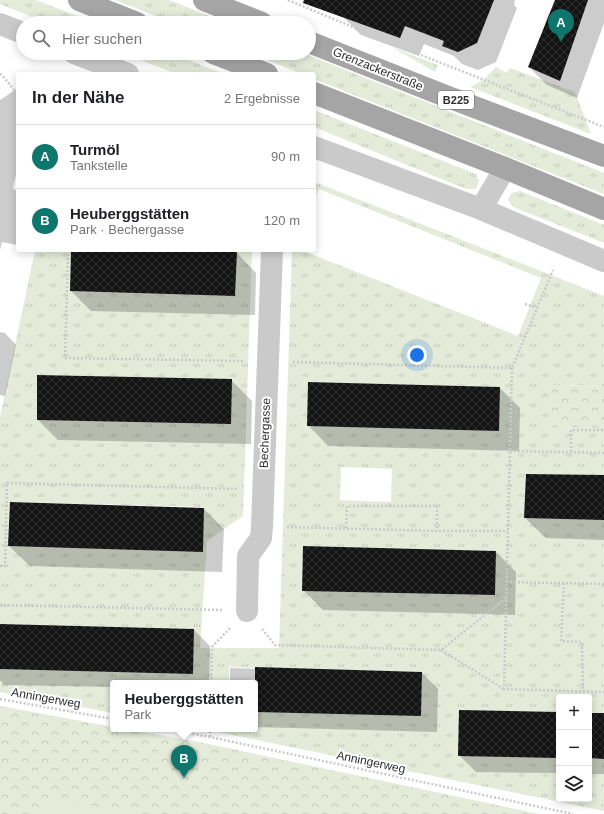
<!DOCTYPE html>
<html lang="de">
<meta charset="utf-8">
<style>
body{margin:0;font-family:Arial,sans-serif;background:#f2f2f2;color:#202124}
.controls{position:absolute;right:12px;bottom:12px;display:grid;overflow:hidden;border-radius:4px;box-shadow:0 2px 10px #0003}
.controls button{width:36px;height:36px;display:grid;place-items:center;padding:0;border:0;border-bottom:1px solid #e0e0e0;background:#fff;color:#202124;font:20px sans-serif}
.you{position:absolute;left:417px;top:355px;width:14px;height:14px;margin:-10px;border:3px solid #fff;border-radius:50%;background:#1a73e8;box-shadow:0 0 0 6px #1a73e833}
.badge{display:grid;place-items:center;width:26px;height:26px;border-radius:50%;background:#0f766e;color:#fff;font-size:13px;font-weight:700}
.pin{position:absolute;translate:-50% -33px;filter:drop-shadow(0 1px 2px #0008)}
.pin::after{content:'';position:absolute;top:21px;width:14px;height:12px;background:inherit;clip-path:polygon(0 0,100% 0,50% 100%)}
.popup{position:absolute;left:110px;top:680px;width:148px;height:52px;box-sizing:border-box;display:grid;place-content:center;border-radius:4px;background:#fff;filter:drop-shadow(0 1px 3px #0005);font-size:13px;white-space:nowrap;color:#757577}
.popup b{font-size:15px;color:#202124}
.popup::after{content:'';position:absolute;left:50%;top:100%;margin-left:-8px;border:8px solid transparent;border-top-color:#fff}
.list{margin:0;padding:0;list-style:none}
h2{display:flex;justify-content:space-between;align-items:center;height:52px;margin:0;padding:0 16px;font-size:17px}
h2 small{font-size:13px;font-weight:400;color:#757577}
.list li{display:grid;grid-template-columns:26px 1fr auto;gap:12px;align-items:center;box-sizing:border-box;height:64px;padding:0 16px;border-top:1px solid #e0e0e0}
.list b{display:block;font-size:15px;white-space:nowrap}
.list p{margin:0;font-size:13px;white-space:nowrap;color:#757577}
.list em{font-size:13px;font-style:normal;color:#757577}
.icon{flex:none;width:22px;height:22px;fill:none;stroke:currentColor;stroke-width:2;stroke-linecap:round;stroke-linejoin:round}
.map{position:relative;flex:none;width:604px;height:814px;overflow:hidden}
.search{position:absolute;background:#fff;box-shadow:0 2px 10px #0003;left:16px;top:16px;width:300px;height:44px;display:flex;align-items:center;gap:10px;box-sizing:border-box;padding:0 14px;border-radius:22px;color:#757577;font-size:15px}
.panel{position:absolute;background:#fff;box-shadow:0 2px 10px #0003;left:16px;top:72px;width:300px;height:180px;border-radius:4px}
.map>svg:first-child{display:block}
.grass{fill:url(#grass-tufts);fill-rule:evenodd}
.forest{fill:url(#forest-crowns)}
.pitch{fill:#e4ebd9}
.shadow{fill:#0003}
.building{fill:url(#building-cross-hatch)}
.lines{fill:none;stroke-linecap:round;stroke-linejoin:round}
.path{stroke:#cacaca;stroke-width:2.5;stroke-dasharray:2 2;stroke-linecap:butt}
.minor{stroke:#cacaca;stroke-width:22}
.primary{stroke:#a5a5a5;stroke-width:22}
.labels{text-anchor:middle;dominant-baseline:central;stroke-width:4;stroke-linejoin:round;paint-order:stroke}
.shield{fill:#fff;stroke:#6c6c6c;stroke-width:1}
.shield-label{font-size:11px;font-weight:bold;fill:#2d2d2d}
.street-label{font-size:12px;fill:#2d2d2d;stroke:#fff}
</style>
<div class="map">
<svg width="604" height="814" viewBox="0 0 604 814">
<defs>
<pattern id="grass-tufts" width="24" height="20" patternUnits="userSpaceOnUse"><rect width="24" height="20" fill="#e4ebd9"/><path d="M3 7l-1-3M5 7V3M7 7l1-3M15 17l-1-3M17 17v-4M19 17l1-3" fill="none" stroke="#c4cabb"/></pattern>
<pattern id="forest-crowns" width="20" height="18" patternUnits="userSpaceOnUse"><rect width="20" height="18" fill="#e4ebd9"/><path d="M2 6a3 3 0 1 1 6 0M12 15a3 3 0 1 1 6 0" fill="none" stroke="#c4cabb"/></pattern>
<pattern id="building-cross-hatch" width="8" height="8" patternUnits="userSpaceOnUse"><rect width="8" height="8" fill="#141414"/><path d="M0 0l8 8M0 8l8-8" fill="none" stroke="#2e2e2e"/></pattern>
</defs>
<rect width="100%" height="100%" fill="#fff"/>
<path class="grass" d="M0,0H36L95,23H47L0,4Z
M115,0H169L227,23H174Z
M392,47L438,65L435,72Z
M123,53H171L224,74H176Z
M250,53H303L604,173V194L314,79V74H302Z
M496,67L506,73L510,68L575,92L591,134L470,87L483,80Z
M314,110L476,174L479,181L476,189H466L314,127Z
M317,183L551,275L604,296V386L550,385L549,427L604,428V475L526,474L524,518L604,520V713H589V697H559V799H589V758L604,759V811L203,729H255V712L421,716L422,672L229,667V683H113V713L0,692V669L193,674L194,629L0,624V417L35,250H71L70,291L235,296L236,251L180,250H252L243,516L207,541L200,648H279L292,250H301L518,336L541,278L319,189L314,201V189ZM38,375L82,376L231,424L37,420ZM308,382L500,387L499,431L307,426ZM341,467L392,469L391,502L340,500ZM10,502L203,507V552L9,546ZM303,546L496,551L495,595L302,591Z
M520,191L604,225V243L513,207L508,200L511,193Z"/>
<path class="forest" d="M549,385L604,386V428L549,427Z
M0,706L113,727V729H126L199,742L539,814H0Z"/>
<path class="pitch" d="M44,799L138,814H42Z"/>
<path class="shadow" d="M302,0H515L514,5L517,8L496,62L478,70L462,64L454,56L424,44L419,56L361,35L342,16Z
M556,0H604V23L577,98L547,85L529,67Z
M18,88V166L13,188L18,192V242L17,245L2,242L0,250V100Z
M72,250H150L236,252L256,273L255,315L91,311L71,291Z
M0,332L5,333L16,345L5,396L0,395Z
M231,380L252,401L251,444L58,440L38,420Z
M500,388L520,408L519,451L328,446L308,425Z
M604,477V540L546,538L525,518Z
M203,508L224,529L222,572L30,566L9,546Z
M496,552L516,572L515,615L323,610L303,590Z
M0,625L194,630L210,646L209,683H113V687L4,685L0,680Z
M230,668L422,673L438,689L437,732L255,727V683H230Z
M559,713V773L476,772L459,755Z
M589,714H604V774H589Z"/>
<path class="building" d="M304,0H494L477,43L458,52L442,46L444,41L405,26L400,38L303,3Z
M555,0H588L560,81L528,67Z
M71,250H180L237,251L235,296L70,291Z
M37,375L232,379L231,424L37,420Z
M308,382L500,387L499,431L307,426Z
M526,474L604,475V520L524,518Z
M10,502L204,508L203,552L8,546Z
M303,546L496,551L495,595L302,591Z
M0,624L194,629L193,674L0,669Z
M255,667L422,672L421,716L255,712Z
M459,710L559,712V758L458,756Z
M589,713H604V759L589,758Z"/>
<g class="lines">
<path class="path" d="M288,0L398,46L604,127
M0,74L2,75L14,90
M68,250L65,358L244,361
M525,304L537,308
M293,362L512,368L553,270
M512,368L504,689L604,692
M510,451L604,453
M571,452V430H604
M287,527L437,531H508
M346,528L347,506H437V531
M0,566H5L7,483L239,489
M506,582L604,584
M564,583L561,641L582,642L583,691
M0,605L223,610
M262,629L275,645L441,650L506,598
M441,650L504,689
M211,683L212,647L230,628
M0,699L113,719
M165,729L210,737L573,814
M210,737V729"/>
<path class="minor" d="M0,24L23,33
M74,53L128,74
M314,147L481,209L604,261
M481,209L505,168
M247,611L248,556L261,538L262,526L272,250"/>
<path class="primary" d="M79,0L137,23
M204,0L262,23
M309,42L448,97L604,156
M213,53L267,74
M314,93L505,168L604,209"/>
</g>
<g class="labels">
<rect class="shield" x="438" y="91" width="36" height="18" rx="3"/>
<g class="shield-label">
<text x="456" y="100">B225</text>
</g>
<g class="street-label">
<text transform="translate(378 69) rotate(22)">Grenzackerstraße</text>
<text transform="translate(265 433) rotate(-88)">Bechergasse</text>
<text transform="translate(46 698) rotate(10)">Anningerweg</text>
<text transform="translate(371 762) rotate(12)">Anningerweg</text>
</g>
</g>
</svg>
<div class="controls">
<button>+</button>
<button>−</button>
<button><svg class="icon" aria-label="layers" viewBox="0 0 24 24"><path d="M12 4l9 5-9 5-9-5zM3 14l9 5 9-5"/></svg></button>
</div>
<div class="you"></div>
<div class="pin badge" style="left:561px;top:42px">A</div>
<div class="pin badge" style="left:184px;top:778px">B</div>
<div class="popup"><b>Heuberggstätten</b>Park</div>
<div class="search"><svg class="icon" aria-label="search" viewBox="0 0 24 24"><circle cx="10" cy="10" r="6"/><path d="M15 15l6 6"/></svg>Hier suchen</div>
<section class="panel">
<h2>In der Nähe<small>2 Ergebnisse</small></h2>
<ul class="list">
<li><span class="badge">A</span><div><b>Turmöl</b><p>Tankstelle</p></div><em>90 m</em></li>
<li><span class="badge">B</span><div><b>Heuberggstätten</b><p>Park · Bechergasse</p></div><em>120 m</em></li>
</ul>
</section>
</div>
